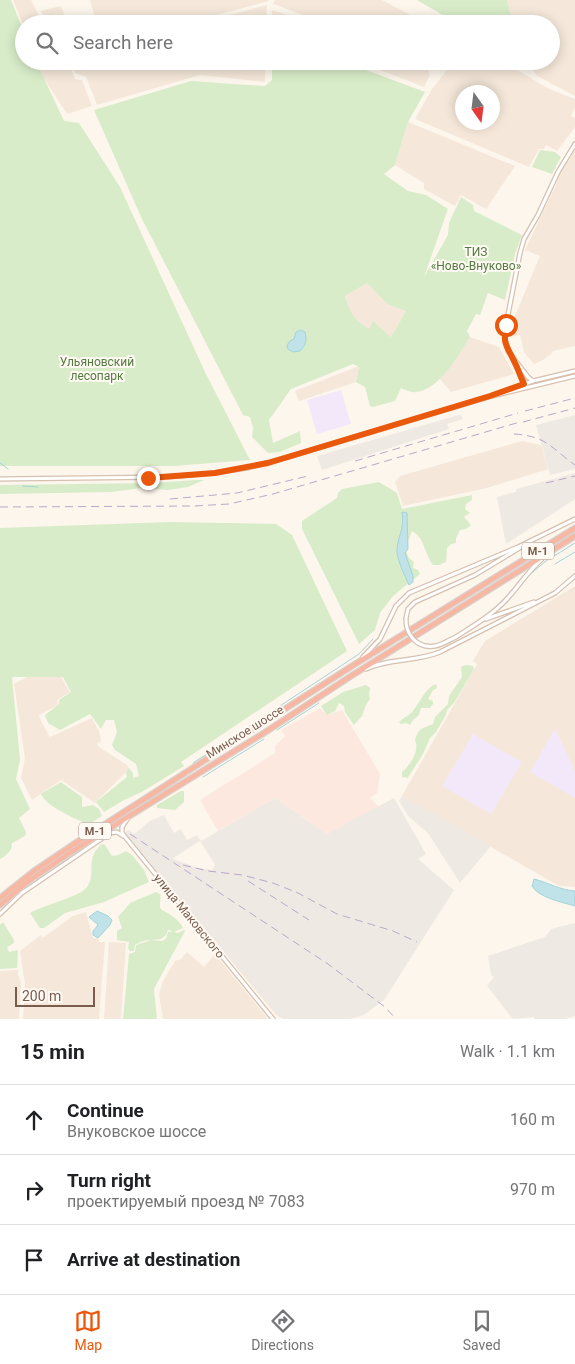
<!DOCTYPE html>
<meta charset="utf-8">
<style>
body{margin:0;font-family:Roboto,sans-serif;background:#f6f6f6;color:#202124}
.compass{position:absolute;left:455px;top:85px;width:45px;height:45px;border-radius:50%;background:#fff;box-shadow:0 2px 12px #0003;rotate:166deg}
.scale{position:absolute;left:15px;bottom:12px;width:80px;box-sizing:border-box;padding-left:5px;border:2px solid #7a5c4d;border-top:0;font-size:14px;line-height:18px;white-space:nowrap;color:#7a5c4d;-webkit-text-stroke:4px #fffaf3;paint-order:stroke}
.stop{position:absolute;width:15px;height:15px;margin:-11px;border:4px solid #ea580c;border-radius:50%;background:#fff}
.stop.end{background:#ea580c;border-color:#fff;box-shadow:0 1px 5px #0008}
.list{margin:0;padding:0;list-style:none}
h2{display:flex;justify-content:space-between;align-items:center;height:65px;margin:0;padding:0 20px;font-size:21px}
h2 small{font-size:16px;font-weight:400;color:#757577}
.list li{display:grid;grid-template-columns:32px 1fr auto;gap:15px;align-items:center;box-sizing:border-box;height:70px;padding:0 20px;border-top:1px solid #e0e0e0}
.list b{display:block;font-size:19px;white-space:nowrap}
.list p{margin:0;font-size:16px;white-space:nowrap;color:#757577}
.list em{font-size:16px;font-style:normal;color:#757577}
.icon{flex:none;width:28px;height:28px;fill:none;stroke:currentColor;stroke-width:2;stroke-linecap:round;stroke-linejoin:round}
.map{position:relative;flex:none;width:575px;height:1019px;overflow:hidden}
.search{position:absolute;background:#fff;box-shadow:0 2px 12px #0003;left:15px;right:15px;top:15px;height:55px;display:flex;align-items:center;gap:12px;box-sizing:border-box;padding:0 18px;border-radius:28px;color:#757577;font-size:19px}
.sheet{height:275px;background:#fff}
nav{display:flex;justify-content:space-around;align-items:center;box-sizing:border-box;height:70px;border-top:1px solid #e0e0e0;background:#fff;font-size:14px;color:#757577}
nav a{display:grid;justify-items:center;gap:2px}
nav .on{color:#ea580c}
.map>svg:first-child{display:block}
.residential{fill:#f5e8da;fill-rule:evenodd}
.commercial{fill:#fde8e0}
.industrial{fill:#efe9e4;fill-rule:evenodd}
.education{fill:#f3e8fa}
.green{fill:#d8ecc9;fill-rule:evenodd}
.water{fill:#bfe3e8;stroke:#a5d3da}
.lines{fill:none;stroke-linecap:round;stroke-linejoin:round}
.stream{stroke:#a5d3da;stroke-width:1}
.secondary-casing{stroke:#d6c0b0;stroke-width:5.5}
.highway-casing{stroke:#dad1cd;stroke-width:7}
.secondary{stroke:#fff;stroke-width:3}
.highway{stroke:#f7b7a3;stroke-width:4.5}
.rail{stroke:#b9a8c9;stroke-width:1;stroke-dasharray:8 5;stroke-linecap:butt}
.secondary-bridge-casing{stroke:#d6c0b0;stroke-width:5.5;stroke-linecap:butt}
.secondary-bridge{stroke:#fff;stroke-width:3}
.route{stroke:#ea580c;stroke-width:6}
.labels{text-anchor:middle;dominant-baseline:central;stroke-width:4;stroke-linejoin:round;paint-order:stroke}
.shield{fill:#fffaf3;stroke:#a28b7f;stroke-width:1}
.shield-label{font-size:11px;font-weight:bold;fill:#7a5c4d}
.park-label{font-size:12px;fill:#537a41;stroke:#fffaf3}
.street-label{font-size:12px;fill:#7a5c4d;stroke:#fffaf3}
</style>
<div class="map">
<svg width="575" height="1019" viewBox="0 0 575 1019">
<rect width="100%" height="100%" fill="#fdf6ec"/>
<path class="residential" d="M13,0H31L43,24H24V27Z
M90,0H268L269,1L182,24H97Z
M275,0H382L416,18L419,22L418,24H327L273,4Z
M507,0H575V96L537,76L528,63L530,61H551V24H513Z
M267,5L266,24H195Z
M61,6L68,24H47L41,11Z
M272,10L314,24H271Z
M37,61H68L75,79L82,80L92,106L67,114L43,77Z
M71,61H265V82L200,75L97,105L86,77L75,73Z
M357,61H411L428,70L430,75L424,87Z
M454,61H502L549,89L575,99V107L571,116L575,118V127L557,151L546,145L544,149H539L529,167L415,119L432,89ZM462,92H492V122H462Z
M408,122L515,166L486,209L461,195L455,206L424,189V183L395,165Z
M575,149V346L553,351L551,354L543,360L534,364L524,352L520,335L510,337V328L540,256L525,250L556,185L559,175Z
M367,283L387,304L406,311L391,337L373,322L369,330L357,321L351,315L345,296Z
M470,337L499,347L514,374L451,392L439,378L455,361Z
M359,366L356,382L299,401L295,391Z
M522,441L541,445L548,469L487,488L403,506L395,482L400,476Z
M575,586V887L559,886L402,796L477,664L473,661L485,641Z
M27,677H61L70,692L57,700L58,705L39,715L41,721L50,737L92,718L99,731L101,741L97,744L99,747L127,765L129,769L95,803L61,780L32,800L21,778L25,758L14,684Z
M86,912L93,938L99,939V942H105L99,1019H23L25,984L20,951L41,935L43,938L73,916Z
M109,942L126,943L121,1019H104Z
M187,952L204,967L215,954L268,1019H163L159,994L163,981L175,961L181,959Z
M18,970V974L21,983L19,1019H0V971Z"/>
<path class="commercial" d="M320,708L327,715L342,710L380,774L377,793L370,798L379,807L327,834L275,798L218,831L200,800L275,753V746L285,736L281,730Z"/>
<path class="industrial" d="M459,415H461L463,419L447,424L449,429L322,470L317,456Z
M575,415V469L550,475L536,425Z
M575,473V499L506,544L497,497L516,492V489Z
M402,796L491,846L460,883L428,833L409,817L399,801Z
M275,798L327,834L394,798L426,854L418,859L454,890L384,1000L364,1015L350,1019H283L277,1016L125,833L128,830L134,834L150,821L164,815L174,833L181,829L187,840L197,835L201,841ZM200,841L215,865L212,870L198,868L173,859L175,857Z
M575,923V1016L565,1019H535L534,1017L513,1019L487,986L494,977L491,975L488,956L545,937L551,929Z"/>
<path class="education" d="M341,390L351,424L317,434L307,400Z
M555,729L575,771V798L530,772Z
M473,734L522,762L491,814L442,786Z"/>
<path class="green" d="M0,0H11L24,32V61H36L64,121L79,123L120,187L205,372L250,460L174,466H0Z
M417,0H507L513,24H458Z
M272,61H342L425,92L408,122L395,165L384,174L408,191L426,195L448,209L424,277L448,235L449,223L461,197L473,205L474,211L522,235L515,254L505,300L488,293L480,315L476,314L467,331L470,337C459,355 439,390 416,392C412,393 405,390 401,388L395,401L373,407L370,406L365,387L356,382L359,367L353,364L291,389L269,420L273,443L300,431L301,443L280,452L268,453L252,437L253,428L250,417L243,415L141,217L94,110L191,81L265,86L272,80ZM367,283L387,304L406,311L391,337L373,321L369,329C353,319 351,314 345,296Z
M540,150L555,152L561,157L552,174L532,167Z
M196,480H204L188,487L168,490L142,488L111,492L0,494V485L153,483Z
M379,482L397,493L402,509L472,495V500L466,504L465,509L470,513L464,517L471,525L466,529L460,530L456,538V543L451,544L447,548L446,562L439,565H433C424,553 425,538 412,531L405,549L409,558L414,562L413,568L418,570L420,574L393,596L380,613L375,630L359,644L302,529V521L337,498L338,493L342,489Z
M170,522L276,524L292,535L347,651L181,762L184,766L142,792L124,800L104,812L96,802L127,777L126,772L129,768L133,773V778L139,776L136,764L115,750L112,745L117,732L114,720H106L101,729L90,714L60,730L48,723L45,715L59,704V700L71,692L63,677H12L20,760L16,779L30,809L19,818L26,832L25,836L12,843C12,851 7,855 0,859V528Z
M466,665L473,666L474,669L454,703L447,710L446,715L436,732L430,738L423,754L409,776L408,778L402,777V772C410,765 420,751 415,740C419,727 422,729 433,724L435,717L448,704L449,696L462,677L461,667Z
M436,684L437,688L433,690L428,699L433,701V704L430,708H421L419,715L413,720L410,725L406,723L401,724L399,722C403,718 408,716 412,712C419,704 426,687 436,684Z
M366,685L370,688L369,694L370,699L366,705L362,716L354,725L345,712L344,706L339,703L335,711L327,715L321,706L343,692Z
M61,782L82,797V807L93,805L99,809L102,816L89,824C78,821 44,805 41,794Z
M181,791H184V802L175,810L157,808V805Z
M102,844L105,845L112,856L118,855L126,851L132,855L144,870L149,882L104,902L65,913L44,928H40L30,913C43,905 80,897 87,887C97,874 84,858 102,844Z
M156,892L160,894C162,899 158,904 161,909C169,914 179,919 183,928L174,932L178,933L184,930L185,931L154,989L157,1019H123L129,954L135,952L136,945L151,940L163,941L166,938L168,932L173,931L168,930L166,935L161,939C149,941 147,938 135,945L134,951H130L128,949L129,942L117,940V931L122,928L118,917L130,903Z
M3,922L14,940V943L7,947L9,952L18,950L17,968L0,969V925Z"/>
<path class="water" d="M300,330L305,332C307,340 306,345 300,351L293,352L288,349L287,345L290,341L294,339L296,332Z
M402,512L407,513L408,549L405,553L413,576V582L409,585C405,576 397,560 397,551C397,537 405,529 402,512Z
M534,879C549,883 560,890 575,891V906C562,902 539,898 532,886Z
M97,911L108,916L112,920L110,925L98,938L93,935V931L98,925L89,917Z"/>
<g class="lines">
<path class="stream" d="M0,463L8,469
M23,486L38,487
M555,564L575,552
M528,576L546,561L575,543
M277,730L319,703
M193,763L359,654L373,639
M203,777L264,739"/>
<defs>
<path id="secondary" d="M515,364L526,385
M533,381L528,377L508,351L505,339L506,325L520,253L524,239L538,215L558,172L575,144
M501,392L533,381L575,371
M0,479L166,477L215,473L247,468L288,457L488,397L575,376
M406,618L408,609L415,602L475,575L526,544
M486,619L534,602
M456,637C473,626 492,615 506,600C519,586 528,571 542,559
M363,657L380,639L396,606L409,593L518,547L575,519
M366,669C389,658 416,662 440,652L555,593L575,576
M128,818L122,827V833L126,838L273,1019
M0,914L22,893L110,833L117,832L123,836"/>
<path id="highway" d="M0,898L34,871L74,844L352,666L575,528
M0,905L30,880L71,852L264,733L351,676L575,536"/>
</defs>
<use href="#secondary" class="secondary-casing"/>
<use href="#highway" class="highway-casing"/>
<use href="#secondary" class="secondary"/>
<use href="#highway" class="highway"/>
<path class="rail" d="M525,411L575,398
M523,422L575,408
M514,434C547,436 551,448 575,465
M355,461L518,413
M546,483L575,476
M170,499L237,493L308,476
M0,507L194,506L229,504L273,494L520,422
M130,834L328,964L385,1007L396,1019
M183,865L208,871L242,875L273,883L298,893L337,914L393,931L417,942
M248,881L309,920"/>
<defs>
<path id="secondary-bridge" d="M406,618C405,634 417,649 435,646C442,645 449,640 456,637"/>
</defs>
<use href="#secondary-bridge" class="secondary-bridge-casing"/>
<use href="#secondary-bridge" class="secondary-bridge"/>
</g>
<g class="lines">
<path class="route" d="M148,478L215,473L268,463L490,396L524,384C520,376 518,368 514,361C506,344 503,345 506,325"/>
</g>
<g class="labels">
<g class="shield">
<rect x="522" y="542.5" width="32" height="17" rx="4"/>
<rect x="79" y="822.5" width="32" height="17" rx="4"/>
</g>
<g class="shield-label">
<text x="538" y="551">М-1</text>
<text x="95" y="831">М-1</text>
</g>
<g class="park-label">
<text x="476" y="252">ТИЗ<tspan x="476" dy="14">«Ново-Внуково»</tspan></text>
<text x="97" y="362">Ульяновский<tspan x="97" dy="14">лесопарк</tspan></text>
</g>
<g class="street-label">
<text transform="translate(245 732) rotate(-32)">Минское шоссе</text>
<text transform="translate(189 916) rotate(51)">улица Маковского</text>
</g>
</g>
</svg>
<svg class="compass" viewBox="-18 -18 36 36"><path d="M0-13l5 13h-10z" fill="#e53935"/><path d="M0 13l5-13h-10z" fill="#757577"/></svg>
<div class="scale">200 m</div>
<div class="stop" style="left:506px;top:325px"></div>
<div class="stop end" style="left:148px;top:478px"></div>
<div class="search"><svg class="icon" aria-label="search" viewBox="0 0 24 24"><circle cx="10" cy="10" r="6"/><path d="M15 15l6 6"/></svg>Search here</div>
</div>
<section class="sheet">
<h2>15 min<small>Walk · 1.1 km</small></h2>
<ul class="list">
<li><svg class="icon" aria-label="ahead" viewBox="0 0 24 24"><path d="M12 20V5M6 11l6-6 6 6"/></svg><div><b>Continue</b><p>Внуковское шоссе</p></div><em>160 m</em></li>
<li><svg class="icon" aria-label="right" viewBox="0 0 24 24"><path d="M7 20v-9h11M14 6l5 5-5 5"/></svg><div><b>Turn right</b><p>проектируемый проезд № 7083</p></div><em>970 m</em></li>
<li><svg class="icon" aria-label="arrive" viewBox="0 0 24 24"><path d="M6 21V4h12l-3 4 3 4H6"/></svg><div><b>Arrive at destination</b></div></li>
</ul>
</section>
<nav>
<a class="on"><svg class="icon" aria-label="map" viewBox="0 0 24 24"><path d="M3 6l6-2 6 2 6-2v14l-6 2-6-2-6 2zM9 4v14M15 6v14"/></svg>Map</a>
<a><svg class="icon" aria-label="directions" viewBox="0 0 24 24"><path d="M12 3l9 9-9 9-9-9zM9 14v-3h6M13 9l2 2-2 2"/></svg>Directions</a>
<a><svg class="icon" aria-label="saved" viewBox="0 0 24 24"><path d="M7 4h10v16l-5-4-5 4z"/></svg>Saved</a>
</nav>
